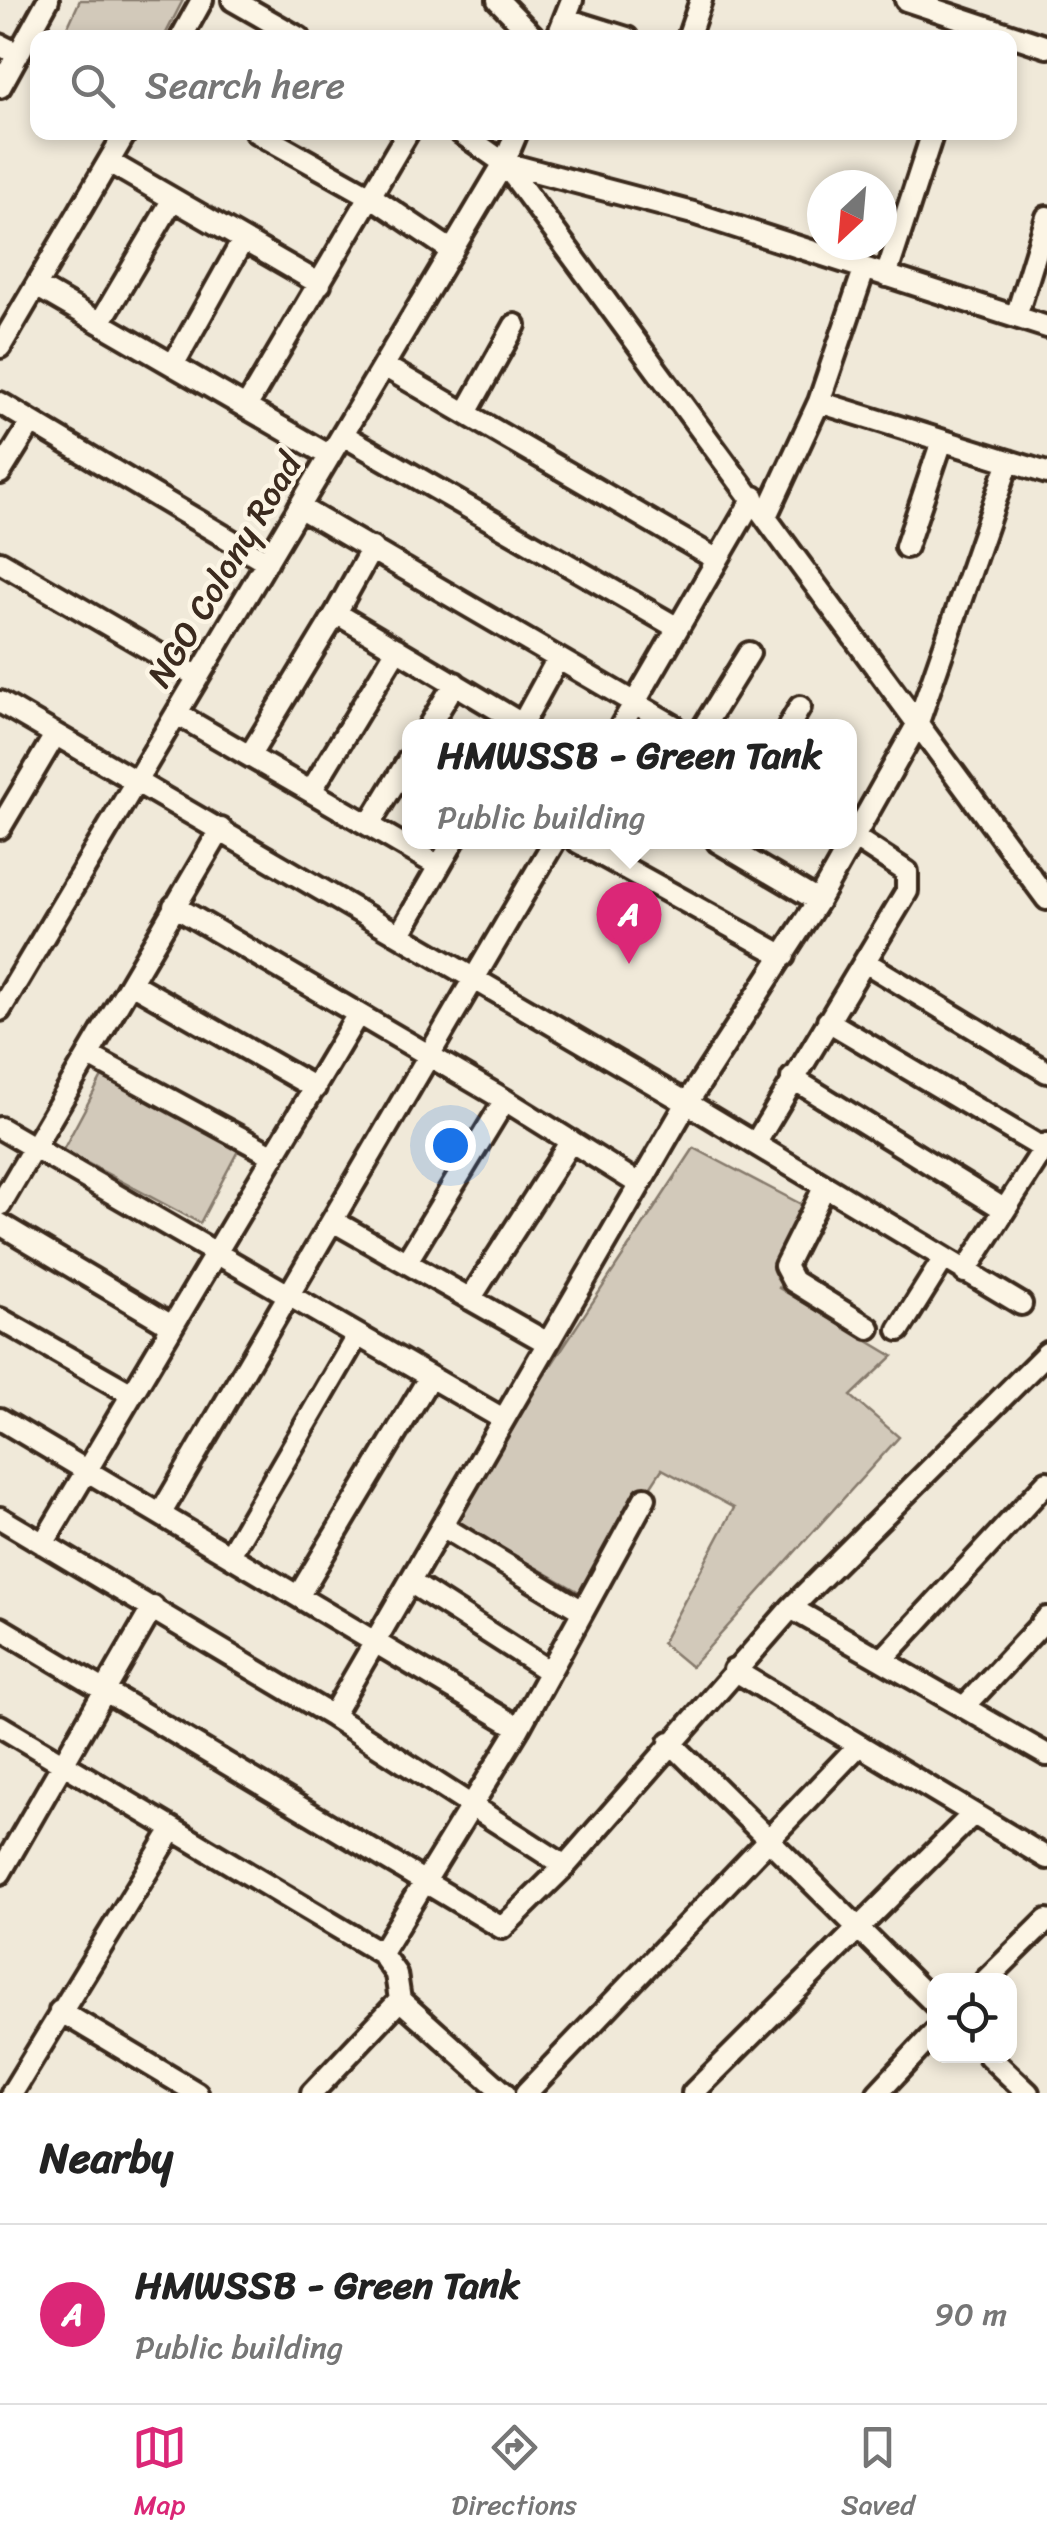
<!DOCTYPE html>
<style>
body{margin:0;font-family:Sriracha,sans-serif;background:#f6f6f6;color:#222}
.controls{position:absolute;right:30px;bottom:30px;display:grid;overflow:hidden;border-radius:20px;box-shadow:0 5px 15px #0003}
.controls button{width:90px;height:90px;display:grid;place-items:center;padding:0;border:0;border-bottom:2px solid #e0e0e0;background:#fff;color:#222;font:50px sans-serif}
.compass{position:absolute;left:807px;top:170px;width:90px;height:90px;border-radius:50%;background:#fff;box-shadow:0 5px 15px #0003;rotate:206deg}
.you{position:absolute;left:450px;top:1145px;width:35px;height:35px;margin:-25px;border:8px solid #fff;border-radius:50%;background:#1a73e8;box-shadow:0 0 0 15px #1a73e833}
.badge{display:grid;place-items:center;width:65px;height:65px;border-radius:50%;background:#db2777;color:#fff;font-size:32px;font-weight:700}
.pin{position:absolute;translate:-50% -82px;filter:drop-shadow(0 2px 5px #0008)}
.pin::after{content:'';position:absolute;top:52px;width:35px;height:30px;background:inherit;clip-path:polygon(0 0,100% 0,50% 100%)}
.popup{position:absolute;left:402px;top:719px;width:455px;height:130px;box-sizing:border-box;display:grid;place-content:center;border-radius:20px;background:#fff;filter:drop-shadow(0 2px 8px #0005);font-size:32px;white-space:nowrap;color:#767676}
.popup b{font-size:38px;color:#222}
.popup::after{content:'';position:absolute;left:50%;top:100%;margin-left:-20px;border:20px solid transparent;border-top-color:#fff}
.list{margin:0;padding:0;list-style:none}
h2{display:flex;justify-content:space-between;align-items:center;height:130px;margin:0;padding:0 40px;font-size:42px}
h2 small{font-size:32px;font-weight:400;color:#767676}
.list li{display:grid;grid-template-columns:65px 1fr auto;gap:30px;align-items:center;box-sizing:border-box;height:180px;padding:0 40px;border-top:2px solid #e0e0e0}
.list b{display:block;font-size:38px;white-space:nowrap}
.list p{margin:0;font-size:32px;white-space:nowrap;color:#767676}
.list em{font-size:32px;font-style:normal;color:#767676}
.icon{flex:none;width:55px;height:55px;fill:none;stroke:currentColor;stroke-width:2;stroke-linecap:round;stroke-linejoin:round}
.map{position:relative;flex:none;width:1047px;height:2093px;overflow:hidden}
.search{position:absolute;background:#fff;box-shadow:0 5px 15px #0003;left:30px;right:30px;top:30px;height:110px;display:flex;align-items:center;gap:25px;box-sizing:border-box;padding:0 35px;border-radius:20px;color:#767676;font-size:38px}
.sheet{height:310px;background:#fff}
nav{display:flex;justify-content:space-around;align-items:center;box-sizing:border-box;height:140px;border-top:2px solid #e0e0e0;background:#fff;font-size:28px;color:#767676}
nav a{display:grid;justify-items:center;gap:5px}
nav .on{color:#db2777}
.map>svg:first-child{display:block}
.green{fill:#d2c9ba;stroke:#867a6c;stroke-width:2.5}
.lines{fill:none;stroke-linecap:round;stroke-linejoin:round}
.minor-casing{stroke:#3b2a1e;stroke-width:28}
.minor{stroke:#fcf5e5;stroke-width:20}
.labels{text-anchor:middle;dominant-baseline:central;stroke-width:9;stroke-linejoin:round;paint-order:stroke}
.street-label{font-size:35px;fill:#3b2a1e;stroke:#fcf5e5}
</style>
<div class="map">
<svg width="1047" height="2093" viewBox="0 0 1047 2093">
<rect width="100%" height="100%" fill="#f0e9d9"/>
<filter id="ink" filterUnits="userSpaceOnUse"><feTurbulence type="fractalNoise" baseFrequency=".01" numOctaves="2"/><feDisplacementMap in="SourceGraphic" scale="20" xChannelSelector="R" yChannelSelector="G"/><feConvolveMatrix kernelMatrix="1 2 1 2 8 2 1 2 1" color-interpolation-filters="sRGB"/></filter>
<g filter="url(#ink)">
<path class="green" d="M80,0H183L164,37H69L64,35Z
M104,1073L241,1145L200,1223L63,1150Z
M694,1148L816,1212L779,1288L893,1356L851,1396L899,1437L691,1667L662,1643L734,1508L662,1469L581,1593L450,1519Z"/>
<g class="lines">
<defs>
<path id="minor" d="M233,0L299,38
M498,0L535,38
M906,0L1047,47
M566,19L627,38
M181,38L202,0
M557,38L572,0
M688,38L701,0
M0,45L18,54
M0,87L48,0
M256,132L372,197L452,251
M460,132L504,163L693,213L1047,327
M109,162L320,284
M504,163L1047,899
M886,276L933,132
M38,287L330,456
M1016,317L1047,217
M100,323L173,199
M0,347L126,132
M173,365L243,240
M384,366L716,559
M819,402L1047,473
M0,403L267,562
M246,407L408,132
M466,413L515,325
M343,435L676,627
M0,473L31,423
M299,507L674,726
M767,514L819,402L864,270
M906,547L942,441
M372,548L336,613L522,724
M0,562L198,677
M0,702L687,1103L1021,1304
M177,714L439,866
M429,726L455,683
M521,726L557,660
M621,726L754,497
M704,726L749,653
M789,726L800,707
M250,755L336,613
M311,791L397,649
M370,823L409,759
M0,828L55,735
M578,842L784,956
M718,842L818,901
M174,906L505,1100L639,1184
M400,934L453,842
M865,962L1047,1072
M131,983L315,1088
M0,1010L504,163L517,132
M828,1021L1044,1149
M88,1055L274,1156
M792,1078L1002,1208
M0,1128L503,1419
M755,1144L907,891V872L849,834
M825,1186L785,1266L793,1281L869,1328
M0,1205L221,829
M333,1221L546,1342
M0,1224L172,1326
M407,1261L505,1100
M965,1272L1047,1144
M470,1299L571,1141
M0,1319L130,1393
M899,1330L944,1258
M0,1419L519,1728
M161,1513L554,842
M0,1518L332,1716L565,1866
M43,1544L358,1014
M231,1553L357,1336
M410,1582L547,1670
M299,1595L429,1378
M791,1608L1047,1755
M581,1610L442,1526L687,1103L818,901L917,725L1009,461
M0,1628L502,1928L565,1866L791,1608L1047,1353
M883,1659L1047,1482
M734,1670L1047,1858
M966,1705L1047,1618
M332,1716L442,1526
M0,1726L381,1953L396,1974L400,2000L504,2093
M670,1742L934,2003
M0,1873L153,1607
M381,1953L519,1728L645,1498
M986,1980L1047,1920
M60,2011L197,2093
M989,2056L1028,2093
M12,2093L173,1829
M312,2093L400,2000
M526,2093L859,1745
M693,2093L973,1814
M878,2093L934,2033"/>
</defs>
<use href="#minor" class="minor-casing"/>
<use href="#minor" class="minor"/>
</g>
</g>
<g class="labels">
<g class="street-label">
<text transform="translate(224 570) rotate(-59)">NGO Colony Road</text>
</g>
</g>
</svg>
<div class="controls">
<button><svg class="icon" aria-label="locate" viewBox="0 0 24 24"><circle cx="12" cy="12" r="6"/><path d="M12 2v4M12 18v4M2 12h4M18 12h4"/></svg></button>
</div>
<svg class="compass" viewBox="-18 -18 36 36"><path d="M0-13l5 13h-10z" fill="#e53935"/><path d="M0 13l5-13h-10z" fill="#767676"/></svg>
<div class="you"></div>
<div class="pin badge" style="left:629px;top:964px">A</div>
<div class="popup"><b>HMWSSB - Green Tank</b>Public building</div>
<div class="search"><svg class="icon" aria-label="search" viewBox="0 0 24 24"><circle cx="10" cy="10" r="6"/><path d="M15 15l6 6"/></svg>Search here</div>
</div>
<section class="sheet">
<h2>Nearby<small></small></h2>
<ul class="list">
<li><span class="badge">A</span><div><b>HMWSSB - Green Tank</b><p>Public building</p></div><em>90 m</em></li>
</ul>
</section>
<nav>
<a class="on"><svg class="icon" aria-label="map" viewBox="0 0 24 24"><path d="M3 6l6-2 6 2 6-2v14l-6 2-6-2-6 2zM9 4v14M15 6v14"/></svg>Map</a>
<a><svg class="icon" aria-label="directions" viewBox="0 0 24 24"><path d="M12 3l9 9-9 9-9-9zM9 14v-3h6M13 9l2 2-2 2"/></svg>Directions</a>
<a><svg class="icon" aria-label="saved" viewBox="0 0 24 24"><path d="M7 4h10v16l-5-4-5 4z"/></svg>Saved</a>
</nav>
